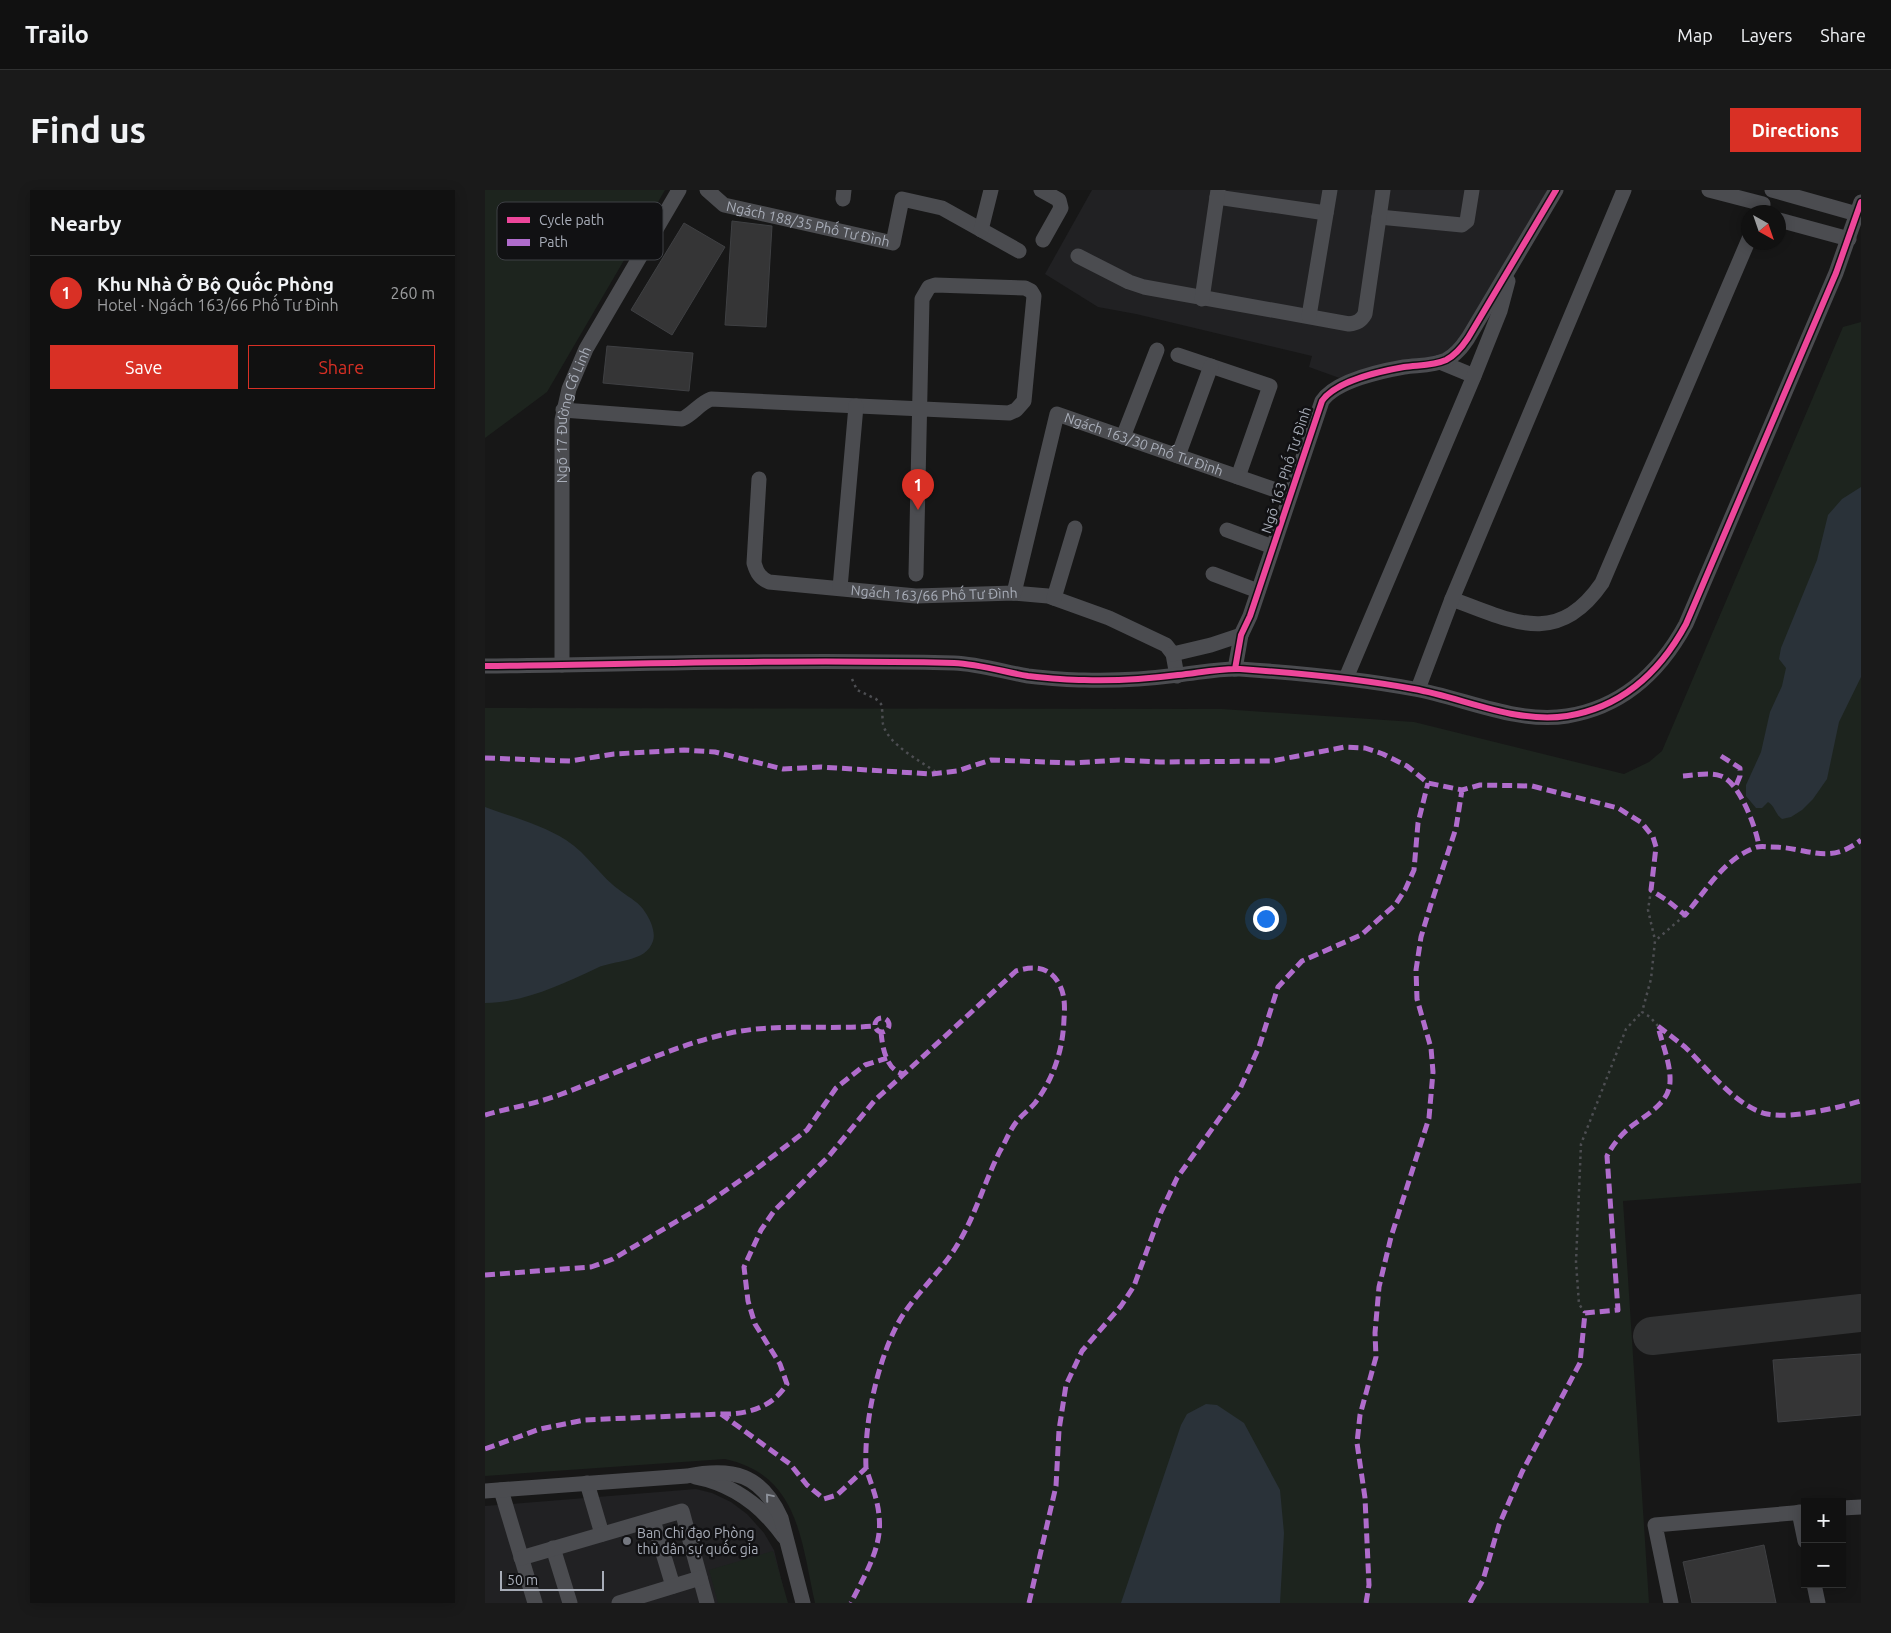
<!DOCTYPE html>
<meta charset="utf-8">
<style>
body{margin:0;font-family:Ubuntu,sans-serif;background:#1a1a1a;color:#f1f3f6}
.controls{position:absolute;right:15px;bottom:15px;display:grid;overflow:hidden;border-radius:0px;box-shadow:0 2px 12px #0003}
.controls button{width:45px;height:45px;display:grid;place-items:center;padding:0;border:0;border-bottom:1px solid #303131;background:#111;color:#f1f3f6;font:25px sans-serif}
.compass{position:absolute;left:1256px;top:15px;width:45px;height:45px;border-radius:50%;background:#111;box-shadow:0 2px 12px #0003;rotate:140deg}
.scale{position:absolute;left:15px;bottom:12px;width:104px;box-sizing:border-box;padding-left:5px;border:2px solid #a8adb8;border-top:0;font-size:14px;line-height:18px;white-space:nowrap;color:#a8adb8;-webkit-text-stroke:4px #111113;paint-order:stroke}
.you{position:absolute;left:780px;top:728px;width:18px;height:18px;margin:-12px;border:4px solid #fff;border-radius:50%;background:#1a73e8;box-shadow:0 0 0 8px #1a73e833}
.badge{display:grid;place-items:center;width:32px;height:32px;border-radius:50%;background:#d93025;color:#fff;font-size:16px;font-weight:700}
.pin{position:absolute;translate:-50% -41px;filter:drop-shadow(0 1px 2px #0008)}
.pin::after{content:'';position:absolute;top:26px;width:18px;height:15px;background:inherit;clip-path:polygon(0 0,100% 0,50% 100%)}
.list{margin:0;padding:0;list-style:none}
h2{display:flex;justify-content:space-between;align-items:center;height:65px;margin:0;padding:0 20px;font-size:21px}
h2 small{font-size:16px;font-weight:400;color:#9c9d9f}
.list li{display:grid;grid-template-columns:32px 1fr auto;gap:15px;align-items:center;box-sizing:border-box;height:75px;padding:0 20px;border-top:1px solid #303131}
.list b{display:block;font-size:19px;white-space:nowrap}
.list p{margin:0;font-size:16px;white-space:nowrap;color:#9c9d9f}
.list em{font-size:16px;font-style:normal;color:#9c9d9f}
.actions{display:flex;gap:10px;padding:15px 20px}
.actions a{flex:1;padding:11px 0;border:1px solid #d93025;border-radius:0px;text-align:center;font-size:18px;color:#d93025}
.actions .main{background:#d93025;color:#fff}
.map{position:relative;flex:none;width:1376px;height:1413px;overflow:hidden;border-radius:0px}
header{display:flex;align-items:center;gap:30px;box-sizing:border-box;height:70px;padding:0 25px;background:#111;border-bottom:1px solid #303131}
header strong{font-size:24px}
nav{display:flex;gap:28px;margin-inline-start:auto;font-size:18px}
.intro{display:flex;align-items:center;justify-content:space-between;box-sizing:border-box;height:120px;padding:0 30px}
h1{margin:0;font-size:35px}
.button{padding:12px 22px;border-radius:0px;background:#d93025;color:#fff;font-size:18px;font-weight:700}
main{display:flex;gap:30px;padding:0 30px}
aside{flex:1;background:#111;border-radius:0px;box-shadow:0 2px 12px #0003}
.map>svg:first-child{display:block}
.built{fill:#212123}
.green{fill:#1d241e}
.water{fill:#2a3239}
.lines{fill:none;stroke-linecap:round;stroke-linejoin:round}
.taxiway{stroke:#313233;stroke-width:38}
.building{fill:#353536;stroke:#3f4043}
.path{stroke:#4d4e52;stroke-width:2.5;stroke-dasharray:2.5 4;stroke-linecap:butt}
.minor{stroke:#4b4c50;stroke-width:15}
.quiet{stroke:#b06ccc;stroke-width:5;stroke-dasharray:10 5;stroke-linecap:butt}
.cycleway-casing{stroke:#111113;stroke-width:9}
.cycleway{stroke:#ed469a;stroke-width:6}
.oneway{stroke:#8c9099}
.poi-dot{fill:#757880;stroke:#111113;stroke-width:2}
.labels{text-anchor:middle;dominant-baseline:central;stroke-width:5;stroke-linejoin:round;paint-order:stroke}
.street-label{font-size:14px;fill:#a8adb8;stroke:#111113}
.poi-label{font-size:14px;fill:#a8adb8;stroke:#111113;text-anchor:start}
.key{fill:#111113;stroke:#3e4045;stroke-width:1}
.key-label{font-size:14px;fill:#a8adb8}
</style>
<header>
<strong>Trailo</strong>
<nav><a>Map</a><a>Layers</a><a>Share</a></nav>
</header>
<div class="intro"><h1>Find us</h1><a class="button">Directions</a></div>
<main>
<aside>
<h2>Nearby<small></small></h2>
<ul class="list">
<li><span class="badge">1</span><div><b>Khu Nhà Ở Bộ Quốc Phòng</b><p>Hotel · Ngách 163/66 Phố Tư Đình</p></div><em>260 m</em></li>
</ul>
<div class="actions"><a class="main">Save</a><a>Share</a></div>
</aside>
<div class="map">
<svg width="1376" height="1413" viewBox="0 0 1376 1413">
<rect width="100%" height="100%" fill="#171717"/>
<path class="built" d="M607,0H1064L972,154L961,166L860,190L824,177L827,166L651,124L613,117L560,84Z
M211,1299L227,1303L246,1312L262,1324L279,1343L289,1360L302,1413H0V1316Z"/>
<path class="green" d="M0,0H180L62,202L0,248Z
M1376,132V993L1138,1011L1164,1413H330C316,1351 314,1285 240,1269L0,1286V518L737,519L929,532L1139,584L1164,572L1177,561L1358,137Z
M288,1361L303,1413H233L224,1380Z"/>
<path class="water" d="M1376,297V487L1354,532L1342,589L1328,609L1317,620L1306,627L1297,629C1290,624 1290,616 1283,612L1277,618H1271L1261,606V595L1276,562L1285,522L1297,496L1301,478L1294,469L1296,458L1332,370L1343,325L1357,309Z
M0,617C27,627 57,635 81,650C103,664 116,688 137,702C145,708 155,713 160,722C165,729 171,742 168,751C161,773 128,770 112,778C75,795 41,812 0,813Z
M721,1214L732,1215L759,1233L795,1300L799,1343L795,1413H636L696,1235L702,1224Z"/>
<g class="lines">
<path class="taxiway" d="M1167,1146L1376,1123"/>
</g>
<path class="building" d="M247,31L287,36L281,137L240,135Z
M199,33L240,57L187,145L146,120Z
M122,156L208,163L204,201L118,193Z
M1376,1164V1225L1293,1232L1288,1170Z
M1279,1355L1291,1413H1207L1198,1372Z"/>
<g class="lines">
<path class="path" d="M367,489L372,500L391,509L396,514C398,521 397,528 398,534C403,555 436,571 452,583
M1166,700L1163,720L1170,750
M1173,836L1165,827L1157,822L1166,789L1170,751L1200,725
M1100,1123L1094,1114L1091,1072L1096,954L1141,839L1157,822"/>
<g class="minor">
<path id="s1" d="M222,0L239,15L408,53L417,9L457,18L534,61"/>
<path d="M556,0L574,10L576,18L558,50"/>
<path d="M1224,0L1278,14"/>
<path d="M1287,0L1372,24"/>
<path d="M732,7L841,23"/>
<path d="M358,9L359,0"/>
<path d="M894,27L977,35L982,31L987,0"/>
<path d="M1294,30L1364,49"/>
<path d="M496,40L506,0"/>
<path d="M593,66L644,92L659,97L864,134C872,133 876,131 880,124L898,0"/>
<path d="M717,109L733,0"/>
<path d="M824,126L845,0"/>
<path d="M693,165L785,196L753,287"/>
<path d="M955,172L989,186"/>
<path d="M78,220L197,229C208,224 215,213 226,209L524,223L531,220L539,211L549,106L546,101L540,98L450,95L444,97L437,109L431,384"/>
<path d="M638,247L672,160"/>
<path d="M693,266L726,176"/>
<path id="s2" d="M274,289L269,373C272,383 275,388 284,392L431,406L529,403L563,406L624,428L681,455L688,464L692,486"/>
<path d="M742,340L788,357"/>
<path d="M728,384L773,401"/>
<path d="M355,398L371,216"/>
<path id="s3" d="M529,403L572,224L805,305"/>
<path d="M569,408L590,338"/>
<path d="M967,409C1028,432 1073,457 1117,393L1264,49"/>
<path d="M688,464L726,455L756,445"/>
<path id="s4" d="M77,475V230L84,199L101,159L194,0"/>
<path d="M0,476C156,474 313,469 469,473C494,474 519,482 543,486C561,488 581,490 599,490C631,491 662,489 693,485C713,483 735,478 755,479C813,483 871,488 929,499C979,508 1031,534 1082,526C1138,517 1175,482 1201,434L1351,83L1376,12"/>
<path d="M750,479L756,445L765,426L837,211C851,191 896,181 919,177C933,175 948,176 961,170C971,165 977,157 983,148L1071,0"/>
<path d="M861,488L989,186L1015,121L1023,91"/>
<path d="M933,499L967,409L1139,0"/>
<path d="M210,1287C247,1294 277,1316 299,1347"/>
<path d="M102,1293L117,1344"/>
<path d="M16,1300L50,1413"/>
<path d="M0,1301L202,1286C248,1277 276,1284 296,1328L318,1413"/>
<path d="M1357,1318L1376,1317"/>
<path d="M1314,1322L1320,1351"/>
<path d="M168,1330L188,1396"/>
<path d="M68,1358L85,1413"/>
<path d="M36,1368L197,1321L222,1413"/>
<path d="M1329,1394L1333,1413"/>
<path d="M134,1413L215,1388"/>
<path d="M1186,1413L1170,1335L1320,1322"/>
</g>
<path class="quiet" d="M1236,566L1255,578V586L1250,598
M0,568L85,571L129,564L199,560L230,562L298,579L336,577L446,584L472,581L506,570L588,573L634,570L675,572L787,571L860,557L880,558L898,564L922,576L943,593L977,600L995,595L1047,596L1133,618L1157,633L1168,647L1171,657L1166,700L1183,711L1200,725C1221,701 1239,668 1272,657C1277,656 1282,657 1287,657C1323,657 1343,676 1376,650
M1198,586C1210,585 1225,582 1236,586C1255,593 1271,638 1274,656
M390 835a7 7 0 1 1 14 0a7 7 0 1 1-14 0Z
M0,925C24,918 50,914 74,905C131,884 186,856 245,843C293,833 342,840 390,836
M0,1085L106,1077L128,1069L221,1014L266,983L322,940L351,898L366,886L380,875L402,868
M236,1224C262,1225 288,1217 302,1194L295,1174L270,1134L263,1111L259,1077L276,1040L289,1021L344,966L390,910L419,884
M0,1259L55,1239L99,1230L236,1224L305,1274L322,1295L339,1309L352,1305L381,1278C386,1294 393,1310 394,1326C398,1357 379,1386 366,1413
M381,1278C379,1235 391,1178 410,1139C425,1108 453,1086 471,1057C490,1027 499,993 515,961C521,951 526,937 534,929C539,923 545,919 550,913C569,888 578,859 579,829C580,816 580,803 573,792C563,776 548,776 531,781L419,884C401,881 397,856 396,841
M544,1413L571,1296L574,1240L581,1195L597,1161L636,1116L649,1096L676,1022L692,988L754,901L774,857L793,797L817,771L876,745L910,715L920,700L929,680L933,633L943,593
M881,1413L884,1395L880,1308L872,1253L875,1225L891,1167L890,1143L894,1097L906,1047L944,928L948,882L946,858L932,809L931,780L936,747L946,714L971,638L977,600
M985,1413L998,1390L1014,1335L1037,1282L1095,1173L1100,1123L1133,1120L1122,966C1127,956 1134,947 1143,939C1158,926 1184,915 1185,892C1186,874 1177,854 1173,836C1182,843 1191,850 1200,857C1222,878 1251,917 1282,924C1306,929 1352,918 1376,911"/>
<defs>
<path id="cycleway" d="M0,476C156,474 313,469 469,473C494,474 519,482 543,486C561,488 581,490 599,490C631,491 662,489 693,485C713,483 735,478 755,479C813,483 871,488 929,499C979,508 1031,534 1082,526C1138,517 1175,482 1201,434L1351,83L1376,12
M750,479L756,445L765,426L837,211C851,191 896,181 919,177C933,175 948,176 961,170C971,165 977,157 983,148L1071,0"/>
</defs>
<use href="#cycleway" class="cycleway-casing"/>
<use href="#cycleway" class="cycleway"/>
</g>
<defs><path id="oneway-chevron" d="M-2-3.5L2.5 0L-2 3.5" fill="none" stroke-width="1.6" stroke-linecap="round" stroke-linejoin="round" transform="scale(1.25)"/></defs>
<use class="oneway" href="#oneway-chevron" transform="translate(284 1307) rotate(-130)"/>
<circle class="poi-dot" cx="142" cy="1351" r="5"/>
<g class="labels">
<g class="street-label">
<text stroke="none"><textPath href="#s1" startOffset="109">Ngách 188/35 Phố Tư Đình</textPath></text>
<text stroke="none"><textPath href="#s4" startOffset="252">Ngõ 17 Đường Cổ Linh</textPath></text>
<text stroke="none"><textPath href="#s3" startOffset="276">Ngách 163/30 Phố Tư Đình</textPath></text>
<text transform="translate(801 280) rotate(-72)">Ngõ 163 Phố Tư Đình</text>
<text stroke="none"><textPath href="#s2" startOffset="275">Ngách 163/66 Phố Tư Đình</textPath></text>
</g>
<g class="poi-label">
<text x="152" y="1343">Ban Chỉ đạo Phòng<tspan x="152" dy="16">thủ dân sự quốc gia</tspan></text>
</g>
</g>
<rect x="12" y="12" width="166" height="58" rx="8" class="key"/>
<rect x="22" y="27" width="23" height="6" fill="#ed469a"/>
<rect x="22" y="49" width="23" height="7" fill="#b06ccc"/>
<g class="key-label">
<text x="54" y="35">Cycle path</text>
<text x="54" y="57">Path</text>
</g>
</svg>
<div class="controls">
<button>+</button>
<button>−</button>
</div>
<svg class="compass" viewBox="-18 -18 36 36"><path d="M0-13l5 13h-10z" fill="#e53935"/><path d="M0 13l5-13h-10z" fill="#9c9d9f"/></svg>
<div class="scale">50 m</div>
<div class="you"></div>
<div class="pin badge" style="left:433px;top:320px">1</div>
</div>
</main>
